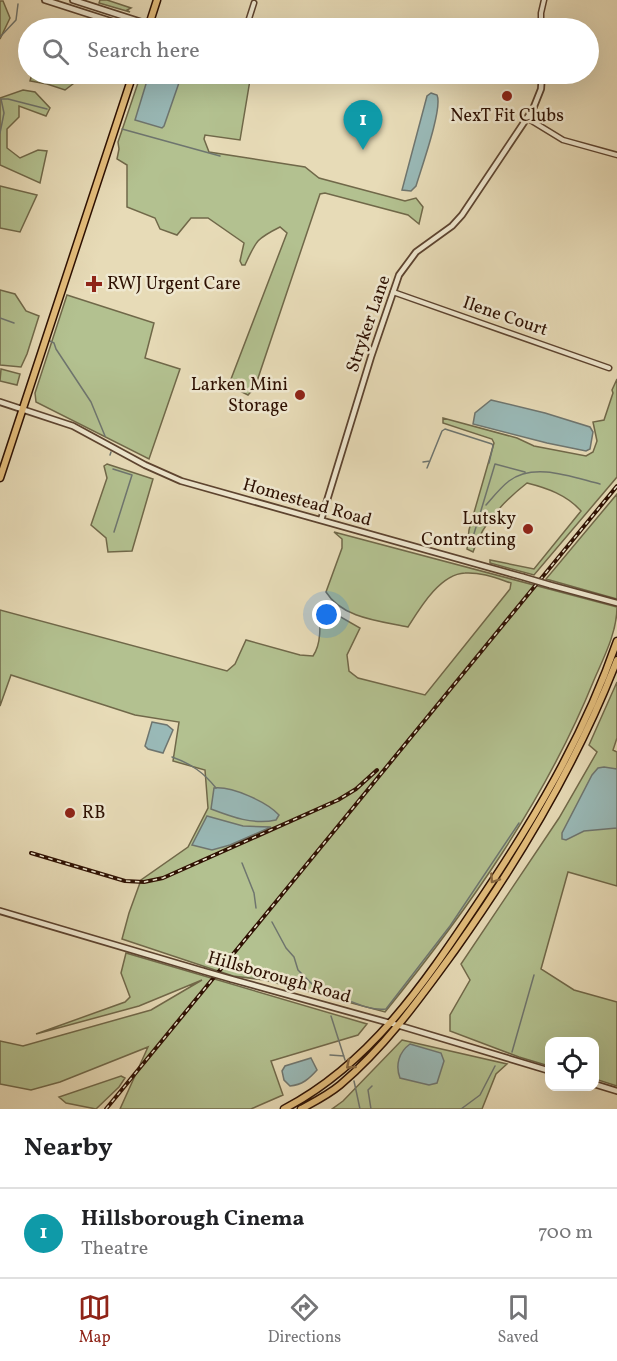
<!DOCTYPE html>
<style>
body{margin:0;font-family:Vollkorn,serif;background:#f6f6f6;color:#202124}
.controls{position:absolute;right:18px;bottom:18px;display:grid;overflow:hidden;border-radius:12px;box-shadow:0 6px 24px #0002}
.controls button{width:54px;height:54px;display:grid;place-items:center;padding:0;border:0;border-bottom:2px solid #e0e0e0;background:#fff;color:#202124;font:30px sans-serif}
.you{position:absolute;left:327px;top:615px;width:21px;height:21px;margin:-15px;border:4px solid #fff;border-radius:50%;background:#1a73e8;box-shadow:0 0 0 9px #1a73e833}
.badge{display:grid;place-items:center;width:39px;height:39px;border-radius:50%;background:#8f2418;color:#fff;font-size:20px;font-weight:700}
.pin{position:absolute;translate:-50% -50px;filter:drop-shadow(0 2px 3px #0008)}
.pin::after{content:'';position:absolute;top:32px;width:21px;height:18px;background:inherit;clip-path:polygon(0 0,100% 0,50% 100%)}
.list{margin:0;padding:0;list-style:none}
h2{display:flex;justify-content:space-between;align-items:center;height:78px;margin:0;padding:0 24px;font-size:26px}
h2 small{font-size:20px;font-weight:400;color:#757577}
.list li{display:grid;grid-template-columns:39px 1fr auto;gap:18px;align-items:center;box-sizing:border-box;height:90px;padding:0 24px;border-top:2px solid #e0e0e0}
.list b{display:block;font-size:22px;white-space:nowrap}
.list p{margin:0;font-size:20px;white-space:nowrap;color:#757577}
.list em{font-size:20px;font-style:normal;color:#757577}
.icon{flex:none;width:33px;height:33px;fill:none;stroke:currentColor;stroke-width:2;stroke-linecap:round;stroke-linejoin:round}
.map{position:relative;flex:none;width:617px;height:1109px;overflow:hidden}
.search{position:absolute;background:#fff;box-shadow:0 6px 24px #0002;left:18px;right:18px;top:18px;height:66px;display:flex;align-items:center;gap:15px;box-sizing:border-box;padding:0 21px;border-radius:33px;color:#757577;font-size:22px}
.sheet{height:168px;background:#fff}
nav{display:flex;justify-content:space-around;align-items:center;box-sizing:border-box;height:84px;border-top:2px solid #e0e0e0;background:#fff;font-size:16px;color:#757577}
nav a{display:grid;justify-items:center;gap:3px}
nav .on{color:#8f2418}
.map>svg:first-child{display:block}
.green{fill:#b3c190;stroke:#706849;stroke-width:1.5}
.water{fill:#99b9b7;stroke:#6e756f;stroke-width:1.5}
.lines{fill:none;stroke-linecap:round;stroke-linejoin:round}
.stream{stroke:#6e756f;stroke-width:1.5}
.minor-casing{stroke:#5c432f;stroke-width:7}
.tertiary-casing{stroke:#5c432f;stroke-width:8}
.primary-casing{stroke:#2d1002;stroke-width:9}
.trunk-casing{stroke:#2d1002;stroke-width:9}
.minor{stroke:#efe8d0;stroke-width:4}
.tertiary{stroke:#efe8d0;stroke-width:4.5}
.primary{stroke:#e4be7c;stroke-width:6}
.trunk{stroke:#e4be7c;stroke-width:6}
.rail-casing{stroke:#2d1002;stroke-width:4}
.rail{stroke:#efe8d0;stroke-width:1.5;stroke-dasharray:4.5;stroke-linecap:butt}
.tertiary-bridge-casing{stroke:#5c432f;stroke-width:8;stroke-linecap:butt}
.tertiary-bridge{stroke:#efe8d0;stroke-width:4.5}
.oneway{stroke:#88673f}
.poi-dot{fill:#8f2418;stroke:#efe8d0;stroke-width:2}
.labels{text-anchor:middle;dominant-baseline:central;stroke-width:5;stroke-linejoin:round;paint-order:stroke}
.poi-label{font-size:18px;fill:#2d1002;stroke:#efe8d0;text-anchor:start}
.street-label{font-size:18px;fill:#2d1002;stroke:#efe8d0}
</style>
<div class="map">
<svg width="617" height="1109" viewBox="0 0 617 1109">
<rect width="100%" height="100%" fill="#e7dbb7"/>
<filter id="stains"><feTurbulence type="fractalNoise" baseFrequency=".00333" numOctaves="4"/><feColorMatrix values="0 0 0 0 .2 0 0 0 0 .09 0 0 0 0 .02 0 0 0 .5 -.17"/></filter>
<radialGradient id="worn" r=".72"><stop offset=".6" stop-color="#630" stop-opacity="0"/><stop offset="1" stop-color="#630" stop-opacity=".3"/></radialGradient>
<path class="green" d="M100,0H107L131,8L127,10L130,12L99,3Z
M0,1H3L10,18L0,39Z
M32,74H86L65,90L47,84L30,81Z
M141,74H251L240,140L205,135L204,139L209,152L305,167L319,178L405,201L416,198L423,207L419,224L408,215L325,193L320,194L255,387L248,395L226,384L231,379L287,233L280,227C256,239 256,241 245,265H242L240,261L244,243L208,218H191L177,235L160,229L155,218L127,207V165L117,159L119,149L118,142Z
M23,90L35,92L50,108L46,116L19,106V117L7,129V148L20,158L38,150L47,151L40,183L0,165V98Z
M0,186L37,195L20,232L0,228Z
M0,290L15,294L26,311L39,316L27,354L21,367L0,365Z
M67,295L154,323L145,358L180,369L149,459L36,402L35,393Z
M1,369L20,374L17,385L0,381Z
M617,379V477L534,575L490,563V560L534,569L581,511C567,495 547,488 527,483C504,501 482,524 473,552L467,549L469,530L494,443L492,439L443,423V418L517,438L534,446L586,456L593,452L597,441L593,422L604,420L613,393L612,390Z
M107,464L153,479L132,551L108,552L106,538L91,525L107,478L104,466Z
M617,494V599L546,579Z
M334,532L617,607C617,632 604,657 594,680C545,801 467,911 385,1012L265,980L233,976L122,939L129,913L141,880L188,847L208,808L205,770L173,761L179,722L135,715L11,675L0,706V610L227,671L235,664L246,640L300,655L313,656C322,643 320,623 319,608L332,612L360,628L347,655L349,671L358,678L425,695L510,589L511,583C496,578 481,572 465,573C440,574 420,608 408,627C379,621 342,618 326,592L342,548V539Z
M617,682V738L613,750L617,752V886L568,872L541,969L574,990L617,1002V1086L595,1079L594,1042H550L549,1066L519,1057L450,1031V1015L470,980L461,964L559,818L597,752L589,745Z
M126,953L367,1024L358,1035L271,1061L283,1095L251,1109H120L148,1047L60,1082L31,1090L0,1084V1041L23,1046L151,1010L202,980L139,1006L36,1034L125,1002L130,997L121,973Z
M402,1040L507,1064L496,1074L482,1109H332L343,1101Z
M121,1076L125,1078L119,1087L96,1109L66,1103L59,1097Z"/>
<path class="water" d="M149,74H182L164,126L162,128L135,120Z
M431,93L437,95C443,108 421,169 416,186L411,191L402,190L427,96Z
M491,400L545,413L590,427L593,432L590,449L586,451L547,443L473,424L475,413Z
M152,722L167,725L173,730L163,753L148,749L145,746Z
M604,767L617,769V828L584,831L566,840L562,839V833L592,775L598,768Z
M214,788C232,786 267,802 279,815L276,820C253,825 232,817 211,809Z
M207,816L243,826L271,827L230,845L212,850L192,845Z
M410,1044L441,1053L444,1061L437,1083L429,1085L400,1078C395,1065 399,1052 410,1044Z
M311,1058L317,1070C309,1079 302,1085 290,1086L284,1080L282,1071L285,1066Z"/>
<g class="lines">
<path class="stream" d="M0,37L16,20L18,4
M122,129L220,156
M0,133L4,113L1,99H8L47,109
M0,318L14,323
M50,341L54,343L56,349L91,402L105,436
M110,455L111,452
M423,462L430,461
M427,468L442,431L445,429L492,444L493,446L489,463
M113,469L132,475L114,532
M486,505C493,497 501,487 509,481C534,462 572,477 600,484
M473,537L495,464L525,472
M172,757C192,764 204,773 216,788
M242,863L254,893L256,908
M272,922L286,948L294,957L298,970L313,985L319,988L323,995
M321,992C340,993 364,1012 386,1009L450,926L519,823
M331,1016L345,1060
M512,1052L534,975
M330,1055L344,1056
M354,1081L360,1109
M371,1109L368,1090L372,1086
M461,1109L480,1095L495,1066"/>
<defs>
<path id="minor" d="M246,28L254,3
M541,28V13L544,0
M527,118L563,140L617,155
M393,292L609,368"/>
<path id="tertiary" d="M45,0L132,28
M73,0L160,28
M0,402L73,426L145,465L181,481L523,577
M321,520L371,357L399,275L416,252L452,226L462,215L533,109L541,89L542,74
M550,585L617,603
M0,911L203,971
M231,979L404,1027L550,1071
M594,1084L617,1091"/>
<path id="primary" d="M148,28L157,0
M0,478L133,74"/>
<path id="trunk" d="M284,1109C370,1064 423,985 476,906C532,823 584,737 617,641
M301,1109C314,1102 328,1095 340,1085C386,1046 420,998 455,950C519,860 577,764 617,660"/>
</defs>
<use href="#minor" class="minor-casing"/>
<use href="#tertiary" class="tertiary-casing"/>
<use href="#primary" class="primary-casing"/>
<use href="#trunk" class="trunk-casing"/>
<use href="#minor" class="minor"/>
<use href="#tertiary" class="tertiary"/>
<use href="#primary" class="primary"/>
<use href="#trunk" class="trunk"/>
<defs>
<path id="rail" d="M31,853L125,881L144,882L163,878L338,800L356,789L377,770
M106,1109L617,486"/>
</defs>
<use href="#rail" class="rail-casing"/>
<use href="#rail" class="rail"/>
<defs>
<path id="tertiary-bridge" d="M523,577L550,585
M203,971L231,979"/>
</defs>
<use href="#tertiary-bridge" class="tertiary-bridge-casing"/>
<use href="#tertiary-bridge" class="tertiary-bridge"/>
</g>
<defs><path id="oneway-chevron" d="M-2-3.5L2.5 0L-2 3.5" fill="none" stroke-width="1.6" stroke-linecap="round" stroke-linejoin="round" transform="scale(1.5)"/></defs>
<g class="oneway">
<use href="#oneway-chevron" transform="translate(494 879) rotate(124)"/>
<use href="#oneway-chevron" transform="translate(350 1065) rotate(139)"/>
</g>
<g class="poi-dot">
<circle cx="507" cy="96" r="6"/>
<path d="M91 275h6v6h6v6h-6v6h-6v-6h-6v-6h6z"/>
<circle cx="300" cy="395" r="6"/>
<circle cx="528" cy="529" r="6"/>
<circle cx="70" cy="813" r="6"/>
</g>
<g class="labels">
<g class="poi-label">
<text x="507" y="116" text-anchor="middle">NexT Fit Clubs</text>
<text x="107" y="284">RWJ Urgent Care</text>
<text x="288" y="385" text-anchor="end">Larken Mini<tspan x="288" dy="21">Storage</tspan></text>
<text x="516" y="519" text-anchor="end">Lutsky<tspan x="516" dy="21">Contracting</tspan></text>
<text x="82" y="813">RB</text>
</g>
<g class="street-label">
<text transform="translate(505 317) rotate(19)">Ilene Court</text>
<text transform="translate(369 324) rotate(-71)">Stryker Lane</text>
<text transform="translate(307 503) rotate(16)">Homestead Road</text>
<text transform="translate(279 978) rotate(16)">Hillsborough Road</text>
</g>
</g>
<rect width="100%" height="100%" filter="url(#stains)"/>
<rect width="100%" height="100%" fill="url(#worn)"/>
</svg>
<div class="controls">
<button><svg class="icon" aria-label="locate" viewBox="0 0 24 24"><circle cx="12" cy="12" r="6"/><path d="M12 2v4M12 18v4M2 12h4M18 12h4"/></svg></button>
</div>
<div class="you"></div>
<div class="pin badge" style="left:363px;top:150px;background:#0f9aa8">1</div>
<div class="search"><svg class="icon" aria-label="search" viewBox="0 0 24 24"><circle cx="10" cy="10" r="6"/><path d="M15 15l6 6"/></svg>Search here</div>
</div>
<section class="sheet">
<h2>Nearby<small></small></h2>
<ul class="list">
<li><span class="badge" style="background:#0f9aa8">1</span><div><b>Hillsborough Cinema</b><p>Theatre</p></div><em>700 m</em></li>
</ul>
</section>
<nav>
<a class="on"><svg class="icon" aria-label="map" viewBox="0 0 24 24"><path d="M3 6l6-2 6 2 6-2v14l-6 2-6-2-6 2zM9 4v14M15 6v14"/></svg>Map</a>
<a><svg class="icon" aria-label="directions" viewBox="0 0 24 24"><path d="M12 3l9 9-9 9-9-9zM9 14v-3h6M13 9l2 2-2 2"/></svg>Directions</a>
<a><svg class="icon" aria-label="saved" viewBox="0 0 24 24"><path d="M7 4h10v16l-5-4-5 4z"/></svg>Saved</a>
</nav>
